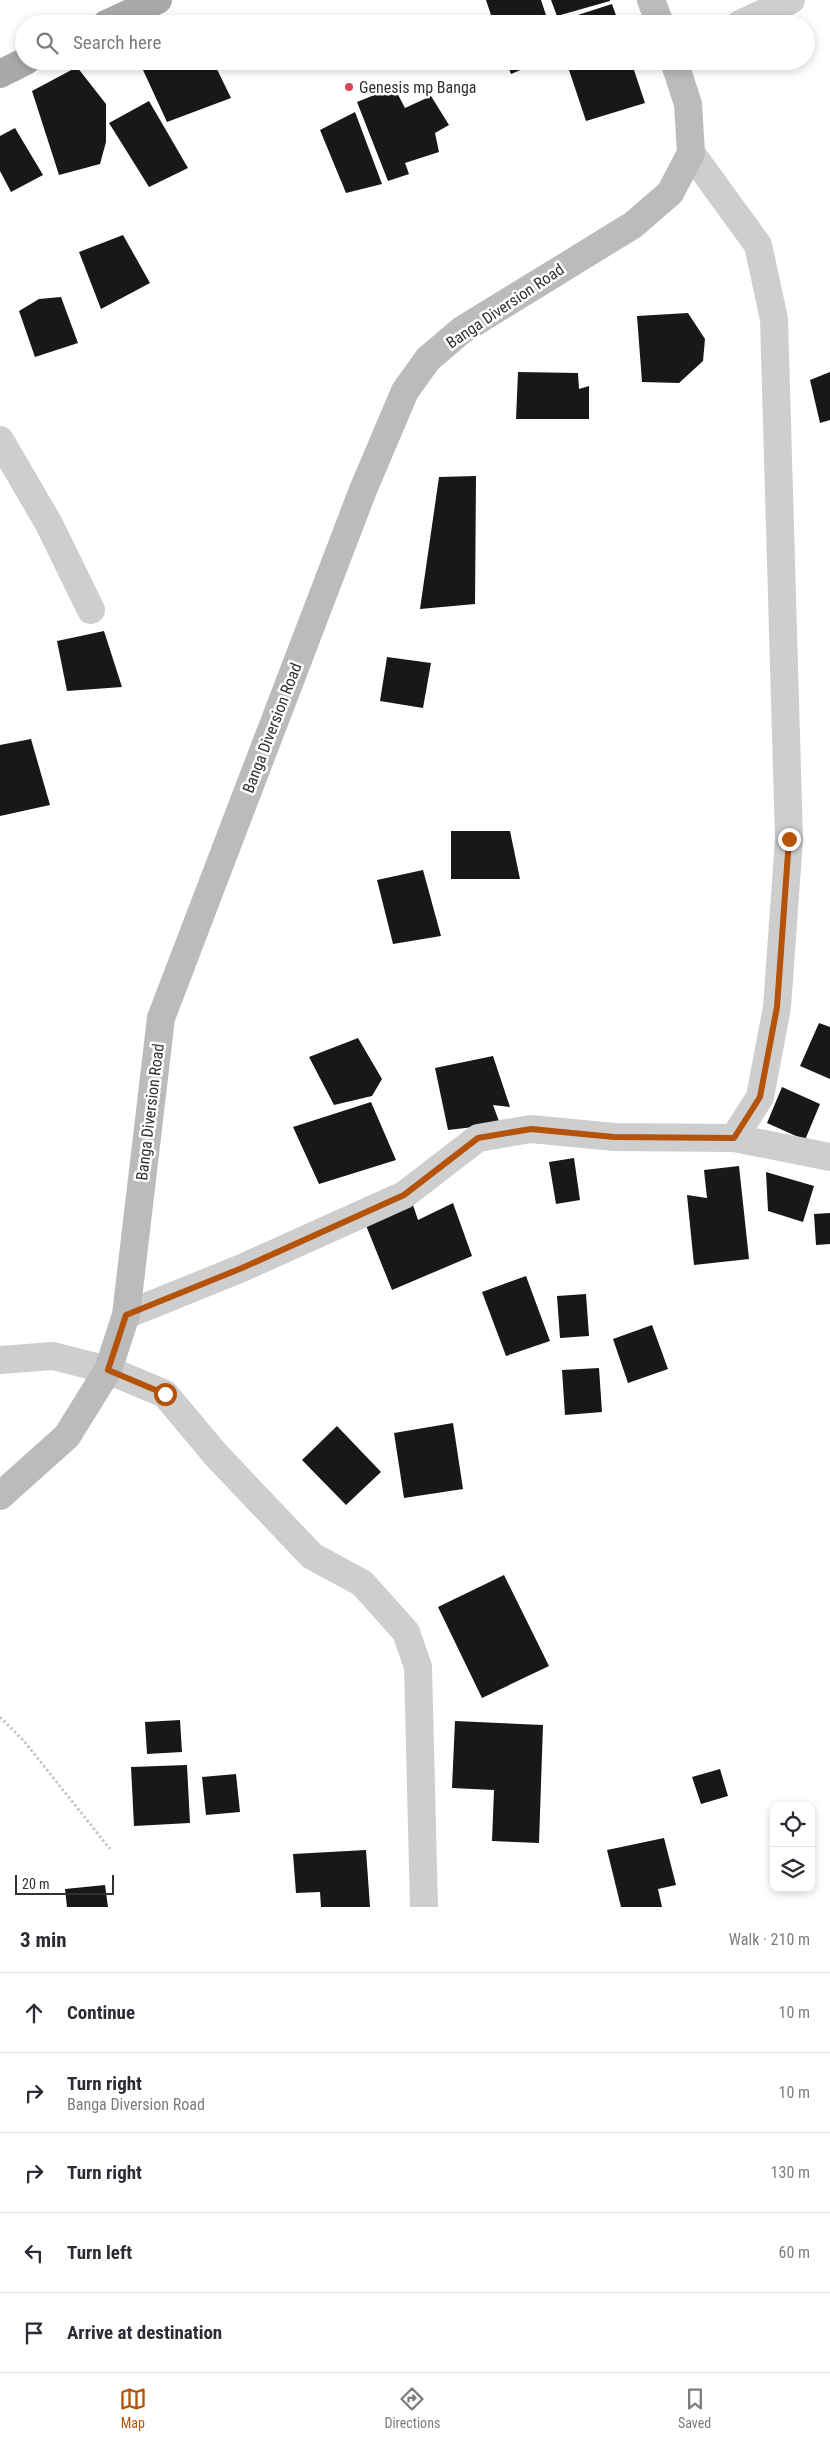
<!DOCTYPE html>
<meta charset="utf-8">
<style>
body{margin:0;font-family:"Roboto Condensed",sans-serif;background:#f2f2f3;color:#2b2b33}
.controls{position:absolute;right:15px;bottom:15px;display:grid;overflow:hidden;border-radius:10px;box-shadow:0 2px 8px #0003}
.controls button{width:45px;height:45px;display:grid;place-items:center;padding:0;border:0;border-bottom:1px solid #e1e1e2;background:#fff;color:#2b2b33;font:25px sans-serif}
.scale{position:absolute;left:15px;bottom:12px;width:99px;box-sizing:border-box;padding-left:5px;border:2px solid #313131;border-top:0;font-size:14px;line-height:18px;white-space:nowrap;color:#313131;-webkit-text-stroke:4px #fff;paint-order:stroke}
.stop{position:absolute;width:15px;height:15px;margin:-11px;border:4px solid #b45309;border-radius:50%;background:#fff}
.stop.end{background:#b45309;border-color:#fff;box-shadow:0 1px 5px #0008}
.list{margin:0;padding:0;list-style:none}
h2{display:flex;justify-content:space-between;align-items:center;height:65px;margin:0;padding:0 20px;font-size:21px}
h2 small{font-size:16px;font-weight:400;color:#7c7c81}
.list li{display:grid;grid-template-columns:32px 1fr auto;gap:15px;align-items:center;box-sizing:border-box;height:80px;padding:0 20px;border-top:1px solid #e1e1e2}
.list b{display:block;font-size:19px;white-space:nowrap}
.list p{margin:0;font-size:16px;white-space:nowrap;color:#7c7c81}
.list em{font-size:16px;font-style:normal;color:#7c7c81}
.icon{flex:none;width:28px;height:28px;fill:none;stroke:currentColor;stroke-width:2;stroke-linecap:round;stroke-linejoin:round}
.map{position:relative;flex:none;width:830px;height:1907px;overflow:hidden}
.search{position:absolute;background:#fff;box-shadow:0 2px 8px #0003;left:15px;right:15px;top:15px;height:55px;display:flex;align-items:center;gap:12px;box-sizing:border-box;padding:0 18px;border-radius:28px;color:#7c7c81;font-size:19px}
.sheet{height:465px;background:#fff}
nav{display:flex;justify-content:space-around;align-items:center;box-sizing:border-box;height:70px;border-top:1px solid #e1e1e2;background:#fff;font-size:14px;color:#7c7c81}
nav a{display:grid;justify-items:center;gap:2px}
nav .on{color:#b45309}
.map>svg:first-child{display:block}
.building{fill:#181818}
.lines{fill:none;stroke-linecap:round;stroke-linejoin:round}
.path{stroke:#c8c8c8;stroke-width:3;stroke-dasharray:2.5 2.5;stroke-linecap:butt}
.street{stroke:#cecece;stroke-width:28}
.secondary{stroke:#bbb;stroke-width:28}
.primary{stroke:#a9a9a9;stroke-width:28}
.route{stroke:#b45309;stroke-width:6}
.poi-dot{fill:#d54754;stroke:#fff;stroke-width:2}
.labels{text-anchor:middle;dominant-baseline:central;stroke-width:5;stroke-linejoin:round;paint-order:stroke}
.poi-label{font-size:16px;fill:#313131;stroke:#fff;text-anchor:start}
.street-label{font-size:16px;fill:#313131;stroke:#fff}
</style>
<div class="map">
<svg width="830" height="1907" viewBox="0 0 830 1907">
<rect width="100%" height="100%" fill="#fff"/>
<path class="building" d="M486,0H541L549,24H494Z
M551,0H610V1L557,16Z
M612,4L619,24H553V23Z
M164,61H213L231,98L167,122L143,70Z
M506,61H542L511,74Z
M566,61H631L645,103L586,121Z
M77,67L106,104V142L100,164L59,175L32,91Z
M394,87L405,108L431,96L449,125L435,133L439,152L405,163L409,174L388,181L357,102Z
M149,101L188,168L149,187L109,123Z
M355,112L382,184L346,193L320,130Z
M15,128L43,175L11,192L0,171V136Z
M123,235L150,283L101,309L79,252Z
M61,297L78,343L35,357L19,311L39,299Z
M688,313L705,339L703,361L679,383L642,382L637,316Z
M518,372L578,373L579,389L589,386V419H516Z
M830,372V420L820,423L810,380Z
M476,476L475,604L420,609L439,477Z
M104,631L122,687L67,691L57,641Z
M387,657L431,663L423,708L380,701Z
M31,739L50,805L0,816V745Z
M451,831H510L520,879H451Z
M423,870L441,936L393,944L377,880Z
M819,1023L830,1027V1079L800,1066Z
M358,1038L382,1079L372,1096L334,1105L309,1057Z
M493,1056L510,1107L493,1105L500,1124L448,1130L435,1068Z
M782,1087L820,1104L805,1140L767,1123Z
M371,1102L396,1160L319,1184L293,1127Z
M574,1158L580,1200L556,1204L549,1162Z
M739,1166L749,1259L694,1265L687,1195L707,1198L704,1170Z
M766,1172L814,1186L803,1222L768,1211Z
M453,1203L472,1256L392,1290L365,1223L413,1205L418,1220Z
M830,1213V1244L816,1245L814,1214Z
M526,1276L550,1341L506,1356L482,1292Z
M586,1294L589,1336L560,1338L557,1296Z
M652,1325L668,1369L628,1383L613,1339Z
M599,1368L602,1412L565,1415L562,1370Z
M453,1423L463,1489L404,1498L394,1433Z
M337,1426L381,1472L346,1505L302,1460Z
M504,1575L549,1666L482,1698L438,1607Z
M180,1720L182,1752L147,1754L145,1722Z
M455,1721L543,1725L539,1843L492,1841L494,1790L452,1788Z
M187,1765L190,1823L134,1826L131,1767Z
M720,1769L728,1796L701,1804L692,1777Z
M236,1774L240,1812L206,1815L202,1777Z
M664,1838L676,1885L658,1889L662,1907H621L607,1850Z
M366,1850L370,1907H321L320,1892L296,1893L293,1854Z
M105,1885L108,1907H67L65,1889Z"/>
<g class="lines">
<path class="path" d="M0,1717L24,1741L110,1849"/>
<path class="street" d="M740,24L791,0
M691,153L758,245L774,319L789,839L777,1007L760,1097L734,1138L830,1157
M0,440L49,524L91,610
M126,1315L242,1268L404,1195L478,1138L531,1129L614,1137L734,1138
M0,1360L53,1356L108,1370L165,1394L216,1455L312,1556L362,1583L406,1632L418,1667L424,1907"/>
<path class="secondary" d="M651,0L660,24
M0,1496L67,1436L108,1370L126,1315L161,1018L363,490L405,391L428,359L462,330L633,225L670,193L691,153L688,104L674,61"/>
<path class="primary" d="M106,24L158,0
M0,74L26,61"/>
</g>
<g class="lines">
<path class="route" d="M165,1394L108,1370L126,1315L242,1268L404,1195L478,1138L531,1129L614,1137L734,1138L760,1097L777,1007L789,839"/>
</g>
<circle class="poi-dot" cx="349" cy="87" r="5"/>
<g class="labels">
<g class="poi-label">
<text x="359" y="87">Genesis mp Banga</text>
</g>
<g class="street-label">
<text transform="translate(505 306) rotate(-34)">Banga Diversion Road</text>
<text transform="translate(272 728) rotate(-69)">Banga Diversion Road</text>
<text transform="translate(150 1112) rotate(-83)">Banga Diversion Road</text>
</g>
</g>
</svg>
<div class="controls">
<button><svg class="icon" aria-label="locate" viewBox="0 0 24 24"><circle cx="12" cy="12" r="6"/><path d="M12 2v4M12 18v4M2 12h4M18 12h4"/></svg></button>
<button><svg class="icon" aria-label="layers" viewBox="0 0 24 24"><path d="M12 4l9 5-9 5-9-5zM3 14l9 5 9-5"/></svg></button>
</div>
<div class="scale">20 m</div>
<div class="stop" style="left:165px;top:1394px"></div>
<div class="stop end" style="left:789px;top:839px"></div>
<div class="search"><svg class="icon" aria-label="search" viewBox="0 0 24 24"><circle cx="10" cy="10" r="6"/><path d="M15 15l6 6"/></svg>Search here</div>
</div>
<section class="sheet">
<h2>3 min<small>Walk · 210 m</small></h2>
<ul class="list">
<li><svg class="icon" aria-label="ahead" viewBox="0 0 24 24"><path d="M12 20V5M6 11l6-6 6 6"/></svg><div><b>Continue</b></div><em>10 m</em></li>
<li><svg class="icon" aria-label="right" viewBox="0 0 24 24"><path d="M7 20v-9h11M14 6l5 5-5 5"/></svg><div><b>Turn right</b><p>Banga Diversion Road</p></div><em>10 m</em></li>
<li><svg class="icon" aria-label="right" viewBox="0 0 24 24"><path d="M7 20v-9h11M14 6l5 5-5 5"/></svg><div><b>Turn right</b></div><em>130 m</em></li>
<li><svg class="icon" aria-label="left" viewBox="0 0 24 24"><path d="M17 20v-9H6M10 6l-5 5 5 5"/></svg><div><b>Turn left</b></div><em>60 m</em></li>
<li><svg class="icon" aria-label="arrive" viewBox="0 0 24 24"><path d="M6 21V4h12l-3 4 3 4H6"/></svg><div><b>Arrive at destination</b></div></li>
</ul>
</section>
<nav>
<a class="on"><svg class="icon" aria-label="map" viewBox="0 0 24 24"><path d="M3 6l6-2 6 2 6-2v14l-6 2-6-2-6 2zM9 4v14M15 6v14"/></svg>Map</a>
<a><svg class="icon" aria-label="directions" viewBox="0 0 24 24"><path d="M12 3l9 9-9 9-9-9zM9 14v-3h6M13 9l2 2-2 2"/></svg>Directions</a>
<a><svg class="icon" aria-label="saved" viewBox="0 0 24 24"><path d="M7 4h10v16l-5-4-5 4z"/></svg>Saved</a>
</nav>
